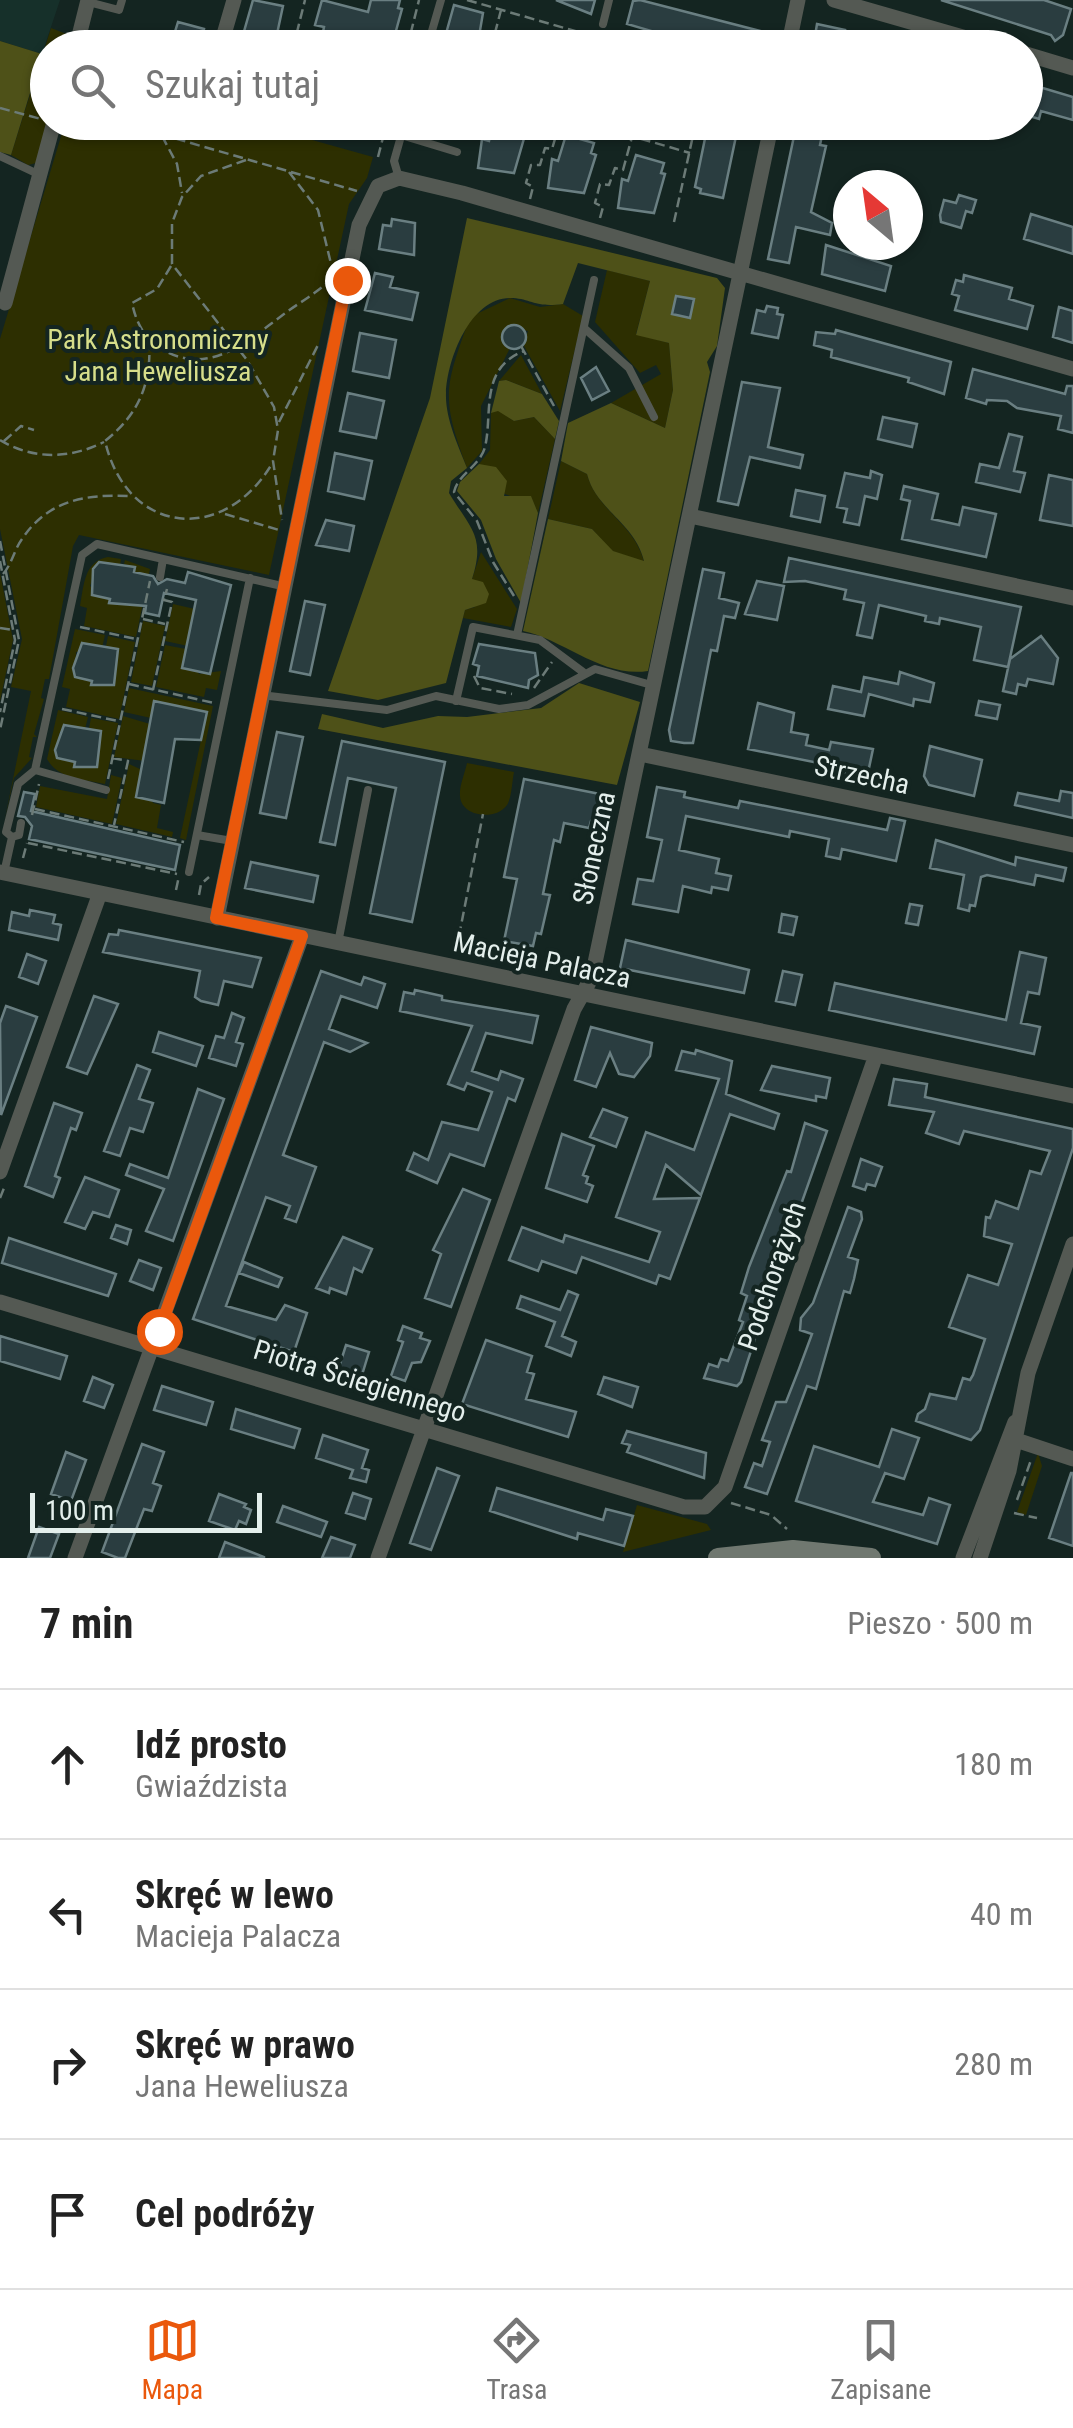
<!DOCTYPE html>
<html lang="pl">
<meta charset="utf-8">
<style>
body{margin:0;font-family:"Roboto Condensed",sans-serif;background:#f2f2f2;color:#222}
.compass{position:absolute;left:833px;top:170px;width:90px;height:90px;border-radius:50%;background:#fff;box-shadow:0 2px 8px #0004;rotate:331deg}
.scale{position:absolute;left:30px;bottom:25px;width:232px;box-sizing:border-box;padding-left:10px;border:5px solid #e4efec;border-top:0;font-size:28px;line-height:35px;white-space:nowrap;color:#e4efec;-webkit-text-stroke:8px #142521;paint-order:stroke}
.stop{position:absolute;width:30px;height:30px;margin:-22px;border:8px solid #ea580c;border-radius:50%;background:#fff}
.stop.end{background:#ea580c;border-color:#fff;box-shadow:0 2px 10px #0008}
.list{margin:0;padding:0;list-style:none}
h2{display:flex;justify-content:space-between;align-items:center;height:130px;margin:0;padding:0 40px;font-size:42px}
h2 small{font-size:32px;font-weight:400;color:#767676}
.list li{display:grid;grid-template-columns:65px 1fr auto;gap:30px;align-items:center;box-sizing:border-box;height:150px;padding:0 40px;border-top:2px solid #e0e0e0}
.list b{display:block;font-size:38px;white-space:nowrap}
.list p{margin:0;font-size:32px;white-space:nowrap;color:#767676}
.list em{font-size:32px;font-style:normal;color:#767676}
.icon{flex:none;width:55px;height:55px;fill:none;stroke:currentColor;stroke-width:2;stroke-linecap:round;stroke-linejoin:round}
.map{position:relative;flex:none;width:1073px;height:1558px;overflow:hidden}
.search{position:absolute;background:#fff;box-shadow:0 2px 8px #0004;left:30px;right:30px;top:30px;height:110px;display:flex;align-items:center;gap:25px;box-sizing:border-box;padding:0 35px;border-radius:55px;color:#767676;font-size:38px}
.sheet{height:730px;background:#fff}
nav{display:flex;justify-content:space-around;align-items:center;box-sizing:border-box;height:140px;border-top:2px solid #e0e0e0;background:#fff;font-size:28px;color:#767676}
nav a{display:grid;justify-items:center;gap:5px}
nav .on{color:#ea580c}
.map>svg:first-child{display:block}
.built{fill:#16302a}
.green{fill:#2d2f01}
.forest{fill:#4e5118}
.building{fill:#2a3d40;stroke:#6a7f82;stroke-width:2.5}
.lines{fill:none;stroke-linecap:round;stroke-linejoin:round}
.path{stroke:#6c7b77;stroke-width:2.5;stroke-dasharray:10 5;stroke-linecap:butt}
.lane{stroke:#545953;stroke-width:8}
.street{stroke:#545953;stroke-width:15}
.secondary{stroke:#707870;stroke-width:20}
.route{stroke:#ea580c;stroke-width:12}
.labels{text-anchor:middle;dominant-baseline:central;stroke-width:8;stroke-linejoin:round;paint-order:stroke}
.park-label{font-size:28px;fill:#d7de8a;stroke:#142521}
.street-label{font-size:28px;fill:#e4efec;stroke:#142521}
</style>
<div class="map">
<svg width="1073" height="1558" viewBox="0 0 1073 1558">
<rect width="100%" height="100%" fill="#142521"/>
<path class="built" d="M0,0H60L42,54L0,41Z"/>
<path class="green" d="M51,28L69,35L70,47L48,48V122L36,163L28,165L11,155Z
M65,123H251L373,157L367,178L349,204L269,575L79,535L73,546L49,679H45L41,698L44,699L34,734L37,737H33L29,757L32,758L14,778L4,823L31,691L11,687L22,639L0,529V339Z
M607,270L650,281L636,334L669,343L673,390L665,428L611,403L661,374L656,365L640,373L595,322Z
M510,298L540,307L563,304L583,316L560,411L524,346L528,331L508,326L502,340L510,348L481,406L482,451L467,468C440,396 445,387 470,317Z
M521,355L542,394L506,380L499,381Z
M498,410L514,421L534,417L555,439L538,513L531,497C502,502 495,485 479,464L490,450L491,413Z
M561,461L587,474C596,510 635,524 644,562L612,551L592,529L548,519Z
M481,552L517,609L511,627L463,618L465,610L475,607L472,579Z
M108,557L121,559L120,566L99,562L90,586L110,599V603L122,605L135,567L124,564L125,560L150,569L136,637L84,626L87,608L80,606C84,585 84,561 108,557Z
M0,573L13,640L0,701Z
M173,604L195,609L188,646L165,641Z
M143,621L165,626L152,686L131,682Z
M75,629L105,635L102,648L76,652L75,677L92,681V685L114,684L118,649L106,646L108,636L135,642L119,719L66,707L70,689L62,687Z
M165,645L186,649L199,674L221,671L217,690L206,688L204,697L156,687Z
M129,688L213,706L186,840L180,838L207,712L155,701L151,718L124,712Z
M58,710L88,717L85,729L65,725L59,734L57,758L75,762V767L97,766L100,731L89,728L91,718L118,723L105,784C84,779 59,780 47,759Z
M123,716L150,724L145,761L114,757Z
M467,763L514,772C512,781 512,797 507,805C496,821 461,817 460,796C459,786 465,773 467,763Z
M129,764L140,769L153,803L161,805L157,828L173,832L172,837L116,824Z
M111,775L122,778L112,824L36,807L40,786L107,799Z
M1038,1453L1042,1466L1026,1515L1017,1512Z
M637,1505L707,1524L711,1530L623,1552Z"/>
<path class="forest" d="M0,41L42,54L11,155L0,152Z
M467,218L717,278L725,288L717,346L707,362L710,372L648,671C602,678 565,640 523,631L548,519L592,529L613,551L644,561C635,523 596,510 587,474L561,461L568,423L611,403L665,428L673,390L669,343L636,335L650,281L578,263L563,304C533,308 531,298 510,298C470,298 447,360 446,393C445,418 458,445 467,468L451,481L449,493C470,528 486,536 472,579L483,582L489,594L486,603L465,610L446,683L378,700L328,691L430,398Z
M506,380L542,394L559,421L555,439L534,417L514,421L498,411L491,413L499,381Z
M479,464L496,467L507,481L504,496H531L538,513L521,603L496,559L481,520L457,491L460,482Z
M579,683L640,702L617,785L318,729L322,714L383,728L438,716L467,717L541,708Z"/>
<path class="building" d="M253,0L283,6L274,48H246L241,42Z
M322,0L368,12L371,0H400L398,8L402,9L394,38L389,37L386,48H378L323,32L324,27L315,25Z
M556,0H595L591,14Z
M640,0L760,31L756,48H709L627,24L633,1Z
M941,0H1044L1071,9L1063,35L1055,41L1051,35Z
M454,5L483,13L477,48H442Z
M178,22L204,29L200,48H170Z
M817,24L845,30L841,48H813Z
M117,34L151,44V48H113Z
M1026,83L1073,97V120L1041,111L1039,119L1026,115Z
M494,122H524L521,133L525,135L514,173L478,168L482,139L489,141Z
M739,122L723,198L700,193L701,189L695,187L708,124Z
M797,122L824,126L820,145L826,146L811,212L832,223L830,235L796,227L789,263L768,259Z
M566,135L594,143L591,153L596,155L584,193L548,188L552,159L558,161Z
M636,155L664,163L661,173L665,174L654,213L618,208L622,179L628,181Z
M959,195L976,200L972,213L966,211L961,228L941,222L940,215L944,200L956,203Z
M1031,214L1073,227V254L1024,239Z
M392,219L415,223L414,255L379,249L383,225L391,226Z
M826,245L891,266L885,291L822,274Z
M375,273L393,277L390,287L418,293L412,320L365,310Z
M964,275L1012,288L1009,299L1033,306L1027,329L955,310L959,296L952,294L956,280L963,282Z
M676,296L694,299L690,318L672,314Z
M767,306L778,308L777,314L783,315L778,338L752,333L757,310L765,312Z
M1059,307L1073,311V343L1053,337Z
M502 337a12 12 0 1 1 24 0a12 12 0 1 1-24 0Z
M836,330L951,362L944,394L908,382L909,378L831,357L832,350L814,345L816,332L835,334Z
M360,333L396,340L389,378L353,371Z
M596,367L609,391L592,400L581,378Z
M973,369L1065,394L1067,386H1073V433L1058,429L1061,416L1017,408L1007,401L987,400L986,404L966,398Z
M742,382L780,388L768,447L803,455L800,468L750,457L738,505L718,501Z
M348,393L384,401L376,438L340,431Z
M883,417L917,424L912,447L878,439Z
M1009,434L1022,437L1014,471L1025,473L1020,492L976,482L980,464L999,468Z
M335,453L372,461L364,499L328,491Z
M871,471L882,475L877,499L865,496L859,525L844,522L847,509L837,507L845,473L870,478Z
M1049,475L1073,480V526L1040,520Z
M904,486L938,494L932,519L959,525L963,507L996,514L986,557L902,539L910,501L901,499Z
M796,490L825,496L820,522L791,516Z
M326,520L354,526L349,551L316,545Z
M789,558L1021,607L1008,667L974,660L981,627L940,618L939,624L925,621L926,616L879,605L872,638L857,635L864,603L844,599L846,590L805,581L784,582Z
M99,562L135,567L134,572L153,576L158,584L167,579L185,583L188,572L231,585L210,674L182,668L196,600L164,593L159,616L145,613L146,606L109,603L110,599L92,595L93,569Z
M703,569L724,573L719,598L739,603L735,618L724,616L717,651L711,650L693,743H684L671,741L669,730Z
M757,581L784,586L777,620L745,614Z
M305,601L325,605L310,675L290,671Z
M1041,636L1058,658L1053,684L1028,679L1026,686L1018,684L1016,694L1003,691L1010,659Z
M82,643L118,649L114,685H91L92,681L75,677L73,668Z
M479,644L535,653L538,675L529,680L528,688L477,676L479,666L473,664Z
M900,672L934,683L930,702L914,699L913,706L869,694L864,716L828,709L833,686L861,692L864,677L898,684Z
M154,701L207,712L201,740L175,739L164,803L136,797Z
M979,701L1000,705L997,719L976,715Z
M758,703L794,713L791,732L808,735L806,745L829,750L831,742L873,749L869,768L857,775L844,773V768L748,749Z
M64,725L101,731L97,767H74L75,762L57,758L55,750Z
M277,732L303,737L286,818L260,813Z
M342,741L445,762L412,922L370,913L396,788L348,778L335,845L320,842Z
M930,746L982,760L974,796L929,785L924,776Z
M524,779L610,796L604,824L591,821L589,828L564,823L560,842L554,840L543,894L550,895L541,934L536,933L533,946L504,941L517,879L504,877Z
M657,787L685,792L684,797L738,808L740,801L887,830L890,818L905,821L896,861L842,849L840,859L826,856L829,839L790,831L789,837L686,816L679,850L719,859L716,873L731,876L728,890L712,887L711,893L683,886L678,912L633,904L638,879L653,881L662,840L647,837Z
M1061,791L1073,793V818L1015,805L1018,793L1059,801Z
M24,792L35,794L31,811L180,845L175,870L29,839L32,826L25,817L18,816Z
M936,840L1015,865L1016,857L1066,868L1063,881L1036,875L1034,885L987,875L981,877L975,906L970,905L969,911L958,908L964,875L930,868Z
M251,862L318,876L313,902L245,888Z
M910,904L922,906L918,925L906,923Z
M30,910L55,915L53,923L61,925L58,940L9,930L12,912L29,916Z
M782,914L797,917L793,935L779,932Z
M119,930L261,958L252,987L224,981L218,1005L201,1001L195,997L200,971L103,952L109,934L118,935Z
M626,940L749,970L744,993L620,968Z
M1020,952L1046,958L1039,994L1028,992L1021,1023L1040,1027L1034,1054L829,1010L835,983L1006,1020Z
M27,954L46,961L38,984L19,977Z
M321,971L361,985L364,977L385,984L377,1008L341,996L329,1029L367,1043L350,1052L324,1042L283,1155L316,1167L296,1222L285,1218L290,1206L266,1197L226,1306L276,1320L285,1305L307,1313L294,1352L193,1319Z
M783,971L802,975L795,1005L776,1001Z
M415,990L442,996V1000L538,1016L532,1043L486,1033L472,1071L498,1080L501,1071L523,1079L515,1101L508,1098L484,1166L450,1154L437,1183L407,1170L414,1153L428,1160L442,1122L478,1130L492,1092L467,1083L464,1090L448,1084L472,1026L400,1011L404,992L414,994Z
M94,996L118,1004L87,1074L67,1067Z
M6,1006L37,1017L1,1115L0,1023Z
M232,1013L244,1018L236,1042L243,1044L236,1066L209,1058L216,1036L224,1038Z
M591,1027L652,1043L650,1056L634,1077L619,1074L610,1053L596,1087L575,1080Z
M159,1032L203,1046L196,1066L153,1052Z
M696,1050L732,1061L726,1094L779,1114L774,1129L730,1114L701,1195L666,1165L654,1199L700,1198L670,1279L659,1275L656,1284L582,1257L576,1273L542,1261L538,1271L509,1260L522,1227L563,1242L565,1235L649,1262L660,1232L616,1217L646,1132L694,1150L719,1079L676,1070L682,1051L695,1054Z
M137,1065L150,1070L139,1099L153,1103L143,1132L130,1128L120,1156L104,1151Z
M772,1066L830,1078L826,1098L816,1096V1101L761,1090Z
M894,1079L927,1084L925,1097L1073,1129V1148L980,1430L971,1440L916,1421L918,1414L925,1409L930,1394L956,1399L963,1378L970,1380L973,1375L985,1339L949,1327L968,1275L998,1285L1012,1244L984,1236L986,1217L990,1218L996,1201L1018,1209L1030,1171L1041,1174L1050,1151L964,1131L959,1144L926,1133L934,1112L889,1105Z
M198,1089L224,1099L173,1241L146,1231L164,1189L126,1175L130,1164L168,1178Z
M54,1103L82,1113L76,1130L71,1128L55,1176L60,1178L53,1197L25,1186Z
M603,1109L627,1118L616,1147L590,1137Z
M805,1123L827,1131L780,1264L772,1265L764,1287L771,1289L741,1382L737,1386L704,1378L709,1364L718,1367L721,1359L728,1361L743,1322L739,1320L747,1296L741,1293L749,1267L787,1171L791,1172Z
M562,1134L594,1146L583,1175L588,1177L586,1183L593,1186L587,1202L546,1188Z
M861,1159L882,1167L875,1186L867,1184L865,1190L853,1186Z
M85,1177L119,1190L109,1217L93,1212L85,1229L65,1222Z
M463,1189L490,1200L451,1307L425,1298L441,1254L433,1250Z
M848,1207L861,1212L862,1219L848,1257L858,1260L854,1279L850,1293L844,1291L816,1389L807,1386L767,1494L745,1487L754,1463L762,1466L770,1442L762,1440L776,1402H786L799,1369L812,1334L800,1330L801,1318L813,1303Z
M116,1225L131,1230L127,1244L111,1238Z
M343,1237L372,1249L362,1272L354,1268L346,1294L330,1288L329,1293L316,1288Z
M9,1238L116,1274L108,1296L2,1263Z
M139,1260L161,1268L153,1290L130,1281Z
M244,1262L282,1278L278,1287L239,1273Z
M568,1291L578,1295L562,1336L576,1342L571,1356L546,1346L555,1322L517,1308L521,1296L560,1310Z
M403,1326L422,1333L420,1338L430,1341L421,1362L412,1363L405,1381L391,1376L403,1342L398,1340Z
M0,1336L67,1356L60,1379L0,1361Z
M486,1340L532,1356L527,1372L534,1374L526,1399L576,1412L568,1437L462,1404Z
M346,1345L369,1352L362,1375L339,1367Z
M93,1377L113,1385L104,1408L84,1401Z
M604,1377L638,1387L632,1407L598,1394Z
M162,1386L213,1402L206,1425L154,1410Z
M236,1409L300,1429L294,1448L231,1429Z
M892,1429L919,1438L904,1479L885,1473L873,1502L923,1515L929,1498L950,1505L937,1544L796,1501L814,1446L879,1467Z
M627,1431L706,1453L704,1478L627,1452L630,1445L622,1443Z
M323,1435L368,1450L362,1468L369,1470L366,1482L350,1478L353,1470L316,1458Z
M142,1444L164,1452L153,1483L161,1486L152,1511L144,1509L125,1558H118L102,1552Z
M66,1452L86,1460L71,1501L51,1494Z
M437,1468L459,1476L431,1550L410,1543Z
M1071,1473H1073V1546L1049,1538Z
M497,1488L603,1520L606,1509L633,1516L624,1546L578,1533L577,1539L490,1511Z
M353,1493L371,1499L365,1519L346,1513Z
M219,1494L246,1504L244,1507L251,1510L246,1524L239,1521L235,1530L209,1521Z
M283,1506L327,1522L321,1537L277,1522Z
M39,1527L59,1534L50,1558H28Z
M331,1537L355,1545L350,1558H322Z
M225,1542L264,1557V1558H219Z"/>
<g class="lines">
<path class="path" d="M467,0L634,48
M293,48L305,0
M407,48L419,0
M491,48L501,10
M605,48L610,35
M0,108L41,119
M118,122L357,191
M459,122H471
M583,122L690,153
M162,136L177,164L182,193
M378,157L387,122
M246,160L201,176L182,197L172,223V264L247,360L274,407L278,430L273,461L282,520
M289,172L318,210L333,272
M530,199L533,187L526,183L531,165H540L545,148L552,149L560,122
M600,218L603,207L595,203L600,184L609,185L615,168L623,170L632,137
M674,222L696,122
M171,266L157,289L132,303C136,322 144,338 160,348C208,378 246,342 284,314C300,302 319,292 333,277
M149,340C152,383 139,414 105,441C127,536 225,545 273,462
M521,346L554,406
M279,422L318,345
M0,440C33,460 70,459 104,442
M4,441L21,426L34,430
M225,514L279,530
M0,541L19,640L0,730
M0,561L15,640L0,712
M3,574C12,564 14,550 22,539C48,500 86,494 129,496
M514,596L493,562L477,521L454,492C458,474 480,466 485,447C493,414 479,368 524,351
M143,619L165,624
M80,627L136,639
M0,628L13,630
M474,676L480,688L512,694
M129,684L214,703
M534,688L552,662
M153,690L172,602L164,600L167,589
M62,709L118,721
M112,758L128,761L114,825
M108,779L150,581
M35,809L184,842
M32,815L39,784
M28,843L177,874
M23,858L27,843
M176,890L179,876
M199,895L201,884L209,877
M456,951L483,814
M0,1198L4,1188
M1017,1500L1031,1460
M731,1503L771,1515L787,1529
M1014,1513L1037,1518"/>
<path class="lane" d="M88,2L119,10L122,0
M603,24L609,0
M427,48L441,0
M401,135L457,152
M0,156L40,175
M399,178L394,161L405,122
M584,328L629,368L654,417
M160,577L163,559
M517,635L594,280
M261,695L387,710L436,696L499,709L528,705L595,669L655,686
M456,701L473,627L540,640L583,672
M106,790L35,770L82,555L97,544L282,586
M197,835L232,841
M12,837L6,832L18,784L35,770
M189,872L250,578
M4,873L12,837L19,835L21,823
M338,943L368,790"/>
<path class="street" d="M834,0L1001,48
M76,48L88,0
M220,48L234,0
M788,48L798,0
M1026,54L1073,68
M198,125L199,122
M5,303L54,122
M690,516L1073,598
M640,754L1073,845
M0,872L1073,1096
M217,918L359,225L378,186L399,178L462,193L1073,369
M0,1172L100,893
M0,1302L684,1507H705L725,1487L876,1055
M1010,1438L1073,1459
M75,1558L302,936
M378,1558L574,1009L592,977L772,122
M963,1558L1015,1422
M980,1558L1009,1471L1028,1373L1073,1244"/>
<path class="secondary" d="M718,1558L793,1550L871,1558"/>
</g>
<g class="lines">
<path class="route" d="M159,1331L302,936L216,918L347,280"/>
</g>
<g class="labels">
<g class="park-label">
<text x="158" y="339">Park Astronomiczny<tspan x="158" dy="32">Jana Heweliusza</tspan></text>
</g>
<g class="street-label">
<text transform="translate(862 775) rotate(12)">Strzecha</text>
<text transform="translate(594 848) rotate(-78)">Słoneczna</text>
<text transform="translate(542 960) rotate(12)">Macieja Palacza</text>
<text transform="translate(772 1276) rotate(-71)">Podchorążych</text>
<text transform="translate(360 1381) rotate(17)">Piotra Ściegiennego</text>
</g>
</g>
</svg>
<svg class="compass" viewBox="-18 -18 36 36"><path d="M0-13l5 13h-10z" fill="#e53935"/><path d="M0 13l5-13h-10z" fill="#767676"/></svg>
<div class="scale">100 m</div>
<div class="stop" style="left:159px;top:1331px"></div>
<div class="stop end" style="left:347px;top:280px"></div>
<div class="search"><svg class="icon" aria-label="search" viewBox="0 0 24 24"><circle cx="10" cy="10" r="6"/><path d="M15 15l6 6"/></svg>Szukaj tutaj</div>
</div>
<section class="sheet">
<h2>7 min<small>Pieszo · 500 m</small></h2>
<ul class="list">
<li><svg class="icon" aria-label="ahead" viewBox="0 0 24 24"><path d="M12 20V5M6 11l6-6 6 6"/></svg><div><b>Idź prosto</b><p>Gwiaździsta</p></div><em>180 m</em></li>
<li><svg class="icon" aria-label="left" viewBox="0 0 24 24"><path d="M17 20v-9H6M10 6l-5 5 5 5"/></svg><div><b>Skręć w lewo</b><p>Macieja Palacza</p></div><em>40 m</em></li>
<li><svg class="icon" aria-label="right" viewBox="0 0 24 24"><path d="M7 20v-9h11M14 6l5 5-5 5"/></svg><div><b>Skręć w prawo</b><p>Jana Heweliusza</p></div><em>280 m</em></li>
<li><svg class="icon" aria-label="arrive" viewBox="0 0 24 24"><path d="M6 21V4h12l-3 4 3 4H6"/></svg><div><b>Cel podróży</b></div></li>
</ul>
</section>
<nav>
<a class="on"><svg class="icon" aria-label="map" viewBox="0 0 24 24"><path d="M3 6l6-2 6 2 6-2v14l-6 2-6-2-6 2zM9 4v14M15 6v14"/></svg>Mapa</a>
<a><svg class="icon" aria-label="directions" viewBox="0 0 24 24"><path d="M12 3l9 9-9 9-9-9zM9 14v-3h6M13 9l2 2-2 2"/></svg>Trasa</a>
<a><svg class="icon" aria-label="saved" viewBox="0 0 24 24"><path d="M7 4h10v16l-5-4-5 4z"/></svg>Zapisane</a>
</nav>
